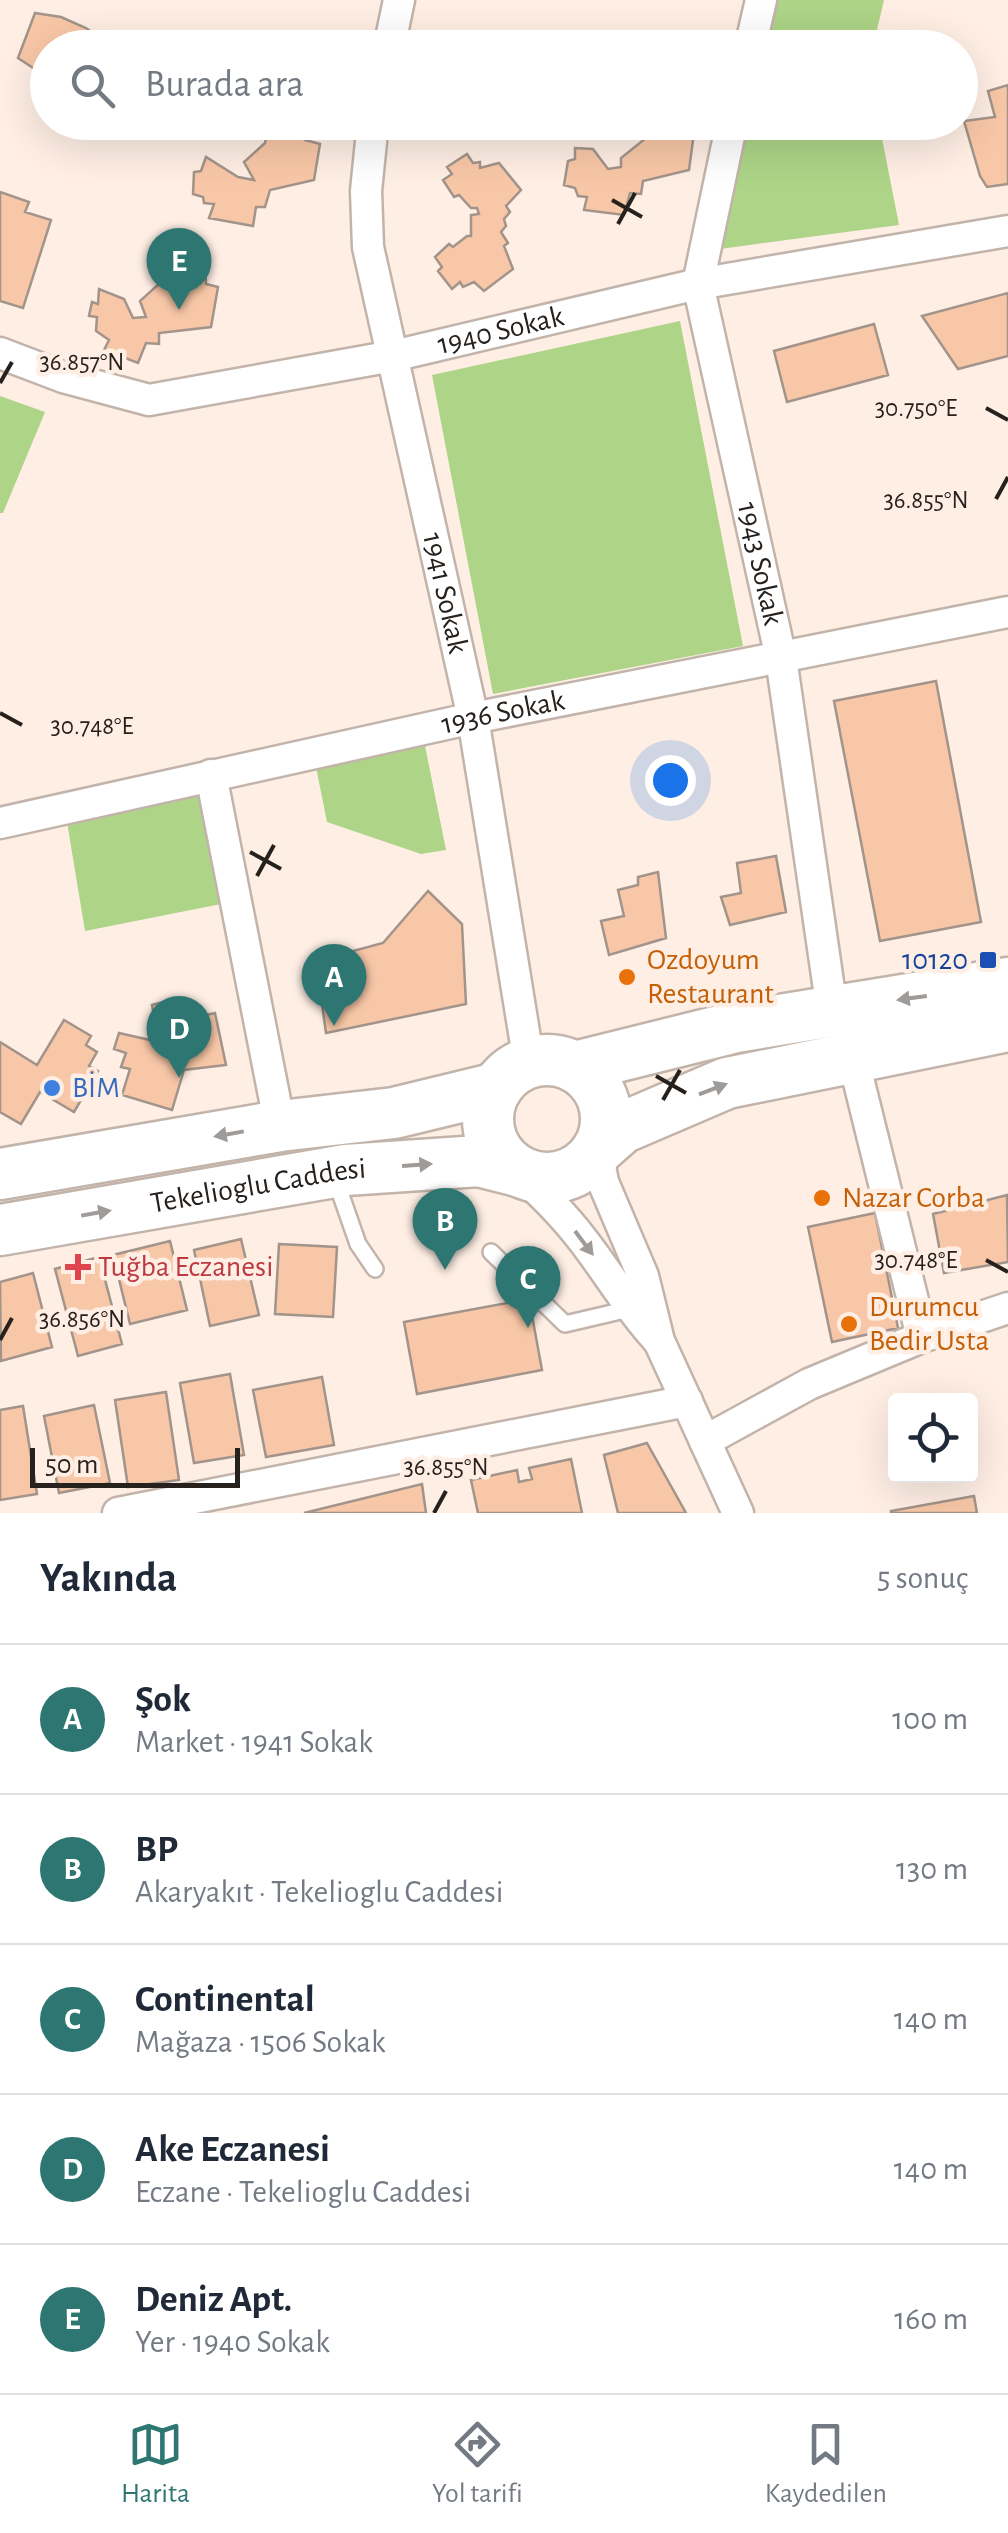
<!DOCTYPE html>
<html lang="tr">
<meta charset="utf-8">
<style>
body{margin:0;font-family:"Alegreya Sans",sans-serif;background:#f6f6f7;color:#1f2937}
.controls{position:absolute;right:30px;bottom:30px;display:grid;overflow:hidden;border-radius:10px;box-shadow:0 10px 40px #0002}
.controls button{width:90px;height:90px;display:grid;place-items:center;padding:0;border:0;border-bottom:2px solid #e0e1e3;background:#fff;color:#1f2937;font:50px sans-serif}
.scale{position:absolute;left:30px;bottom:25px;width:210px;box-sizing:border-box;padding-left:10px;border:5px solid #27211d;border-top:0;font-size:28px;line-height:35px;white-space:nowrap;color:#27211d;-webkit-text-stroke:8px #feeee4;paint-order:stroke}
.you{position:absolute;left:670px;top:780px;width:35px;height:35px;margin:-25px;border:8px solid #fff;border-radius:50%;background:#1a73e8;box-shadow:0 0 0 15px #1a73e833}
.badge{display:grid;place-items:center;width:65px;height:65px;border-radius:50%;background:#2d7671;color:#fff;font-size:32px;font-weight:700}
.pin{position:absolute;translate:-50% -82px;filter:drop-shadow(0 2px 5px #0008)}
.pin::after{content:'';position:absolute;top:52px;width:35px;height:30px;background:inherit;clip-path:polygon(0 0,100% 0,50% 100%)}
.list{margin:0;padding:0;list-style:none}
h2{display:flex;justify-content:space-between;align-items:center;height:130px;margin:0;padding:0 40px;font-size:42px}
h2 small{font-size:32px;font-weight:400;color:#747a83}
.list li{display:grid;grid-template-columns:65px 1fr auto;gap:30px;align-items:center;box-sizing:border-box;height:150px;padding:0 40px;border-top:2px solid #e0e1e3}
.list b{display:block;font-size:38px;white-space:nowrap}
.list p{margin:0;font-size:32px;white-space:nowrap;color:#747a83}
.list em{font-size:32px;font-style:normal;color:#747a83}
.icon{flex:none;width:55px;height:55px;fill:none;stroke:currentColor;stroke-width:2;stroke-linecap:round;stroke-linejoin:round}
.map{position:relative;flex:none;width:1008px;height:1513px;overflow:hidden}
.search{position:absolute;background:#fff;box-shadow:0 10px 40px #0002;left:30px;right:30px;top:30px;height:110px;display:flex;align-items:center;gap:25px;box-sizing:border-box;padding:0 35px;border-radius:55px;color:#747a83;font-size:38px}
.sheet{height:880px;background:#fff}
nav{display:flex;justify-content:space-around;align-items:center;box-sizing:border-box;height:140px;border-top:2px solid #e0e1e3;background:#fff;font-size:28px;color:#747a83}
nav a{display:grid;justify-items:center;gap:5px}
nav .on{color:#2d7671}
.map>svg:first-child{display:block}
.green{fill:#add487}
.building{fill:#f8c7a7;stroke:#a2948a;stroke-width:2.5}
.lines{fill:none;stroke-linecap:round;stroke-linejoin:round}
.service-casing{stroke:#c2b4aa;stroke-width:20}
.minor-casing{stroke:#c2b4aa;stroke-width:35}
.primary-casing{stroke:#c2b4aa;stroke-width:55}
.service{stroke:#fff;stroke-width:15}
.minor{stroke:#fff;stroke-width:30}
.primary{stroke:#fff;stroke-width:50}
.oneway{fill:#9e9b99}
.ticks{fill:none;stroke:#27211d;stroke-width:4}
.transit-dot{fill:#1a4fb4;stroke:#feeee4;stroke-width:4}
.food-dot{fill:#e8710a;stroke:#feeee4;stroke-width:4}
.shop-dot{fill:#3f7fe0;stroke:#feeee4;stroke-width:4}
.health-dot{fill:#e0444e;stroke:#feeee4;stroke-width:4}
.labels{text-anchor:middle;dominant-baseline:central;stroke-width:9;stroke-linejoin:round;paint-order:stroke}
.street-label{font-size:30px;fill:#27211d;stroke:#feeee4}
.food-label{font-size:30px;fill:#c56008;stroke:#feeee4;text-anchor:start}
.transit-label{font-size:30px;fill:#164399;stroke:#feeee4;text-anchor:end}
.shop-label{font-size:30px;fill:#366cbe;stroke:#feeee4;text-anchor:start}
.health-label{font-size:30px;fill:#be3a42;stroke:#feeee4;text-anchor:start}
.ticks-label{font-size:25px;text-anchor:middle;fill:#27211d;stroke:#feeee4;stroke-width:9;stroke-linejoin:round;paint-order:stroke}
</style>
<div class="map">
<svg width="1008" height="1513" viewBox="0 0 1008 1513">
<rect width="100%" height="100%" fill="#feeee4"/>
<path class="green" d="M776,0H884L873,47L765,48Z
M748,123H879L899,225L720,249L723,212Z
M680,321L743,646L493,694L432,375Z
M0,396L45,412L3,513H0Z
M425,746L446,850L421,854L327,822L316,767Z
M200,793L221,904L85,931L67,822Z"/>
<path class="building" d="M35,13L61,17L86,28L100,38L97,48H48V75L33,68L18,58Z
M1008,85V184L987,187L980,176L964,121L995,117L988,91Z
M262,122H305V140L320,144L314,180L270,190L265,207H256L253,226L209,218L214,204L204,203L203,197L193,194L194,172L201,171L206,157L238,177L254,180L244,162L265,143L267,133L259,130Z
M635,122H681V130L694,133L689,170L643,181L641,194L630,193L624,215L584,210L587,197L578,196L575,188L564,185L568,161L575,159V148L593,149L608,169L621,167V158L651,134V128Z
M467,154L473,163L480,162V168L499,163L521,190L506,206L510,212L504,219L506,226L501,232L508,243L504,246L513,269L484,291L474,282L463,287L460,282L452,289L438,271L442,267L435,257L449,244L453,247L467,236H471V215L479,214L477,208H471L459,195L454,197L443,180L452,174L447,167Z
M0,192L29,202L25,212L51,220L23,308L0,301Z
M183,249L205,260L206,284L218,287L211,327L159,333V344L146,343L138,363L104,350L109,340L96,331L97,317L89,316L92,302L98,304L99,289L124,299L133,318L146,317L140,301L160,283L164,254L182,259Z
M1008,293V356L958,369L922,316Z
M874,324L888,375L787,402L774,351Z
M936,681L981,922L880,941L834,701Z
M776,856L786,912L730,925L721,897L741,893L737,863Z
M658,872L666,938L609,955L601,921L624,916L618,890L638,885V877Z
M428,891L462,924L466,1004L326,1033L316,961L383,943Z
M170,1000L173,1012L185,1009L188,1019L215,1013L226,1065L184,1070L172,1110L122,1095L130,1069L121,1067L126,1053L114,1049L119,1033L159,1042L152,1005Z
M64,1020L91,1036L86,1045L97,1052L89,1066L98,1071L74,1112L40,1092L21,1124L0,1112V1042L37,1065Z
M1007,1195L1008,1262L944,1273L933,1214Z
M875,1213L898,1328L832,1342L808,1227Z
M241,1239L259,1315L210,1326L194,1250Z
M170,1241L187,1310L130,1324L113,1255Z
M279,1244L337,1247L333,1317L275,1314Z
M99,1257L122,1344L78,1356L55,1269Z
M33,1273L52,1347L1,1361L0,1282Z
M529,1299L542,1370L417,1394L404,1322Z
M230,1374L244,1455L194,1463L180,1383Z
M322,1377L334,1445L266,1457L253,1390Z
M166,1392L179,1480L128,1487L115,1400Z
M94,1405L110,1483L59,1493L44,1416Z
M23,1406L37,1494L0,1500V1410Z
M647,1443L686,1513H618L604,1455Z
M571,1459L582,1513H478L471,1480L517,1470L519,1482L532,1479L529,1468Z
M422,1484L426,1513H304Z
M974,1496L977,1513H891V1511Z"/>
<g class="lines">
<defs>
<path id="service" d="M336,1181L358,1244L375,1269
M491,1252L565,1324L629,1309"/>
<g id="minor">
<path d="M389,48L399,0"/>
<path d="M750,48L761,0"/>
<path id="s1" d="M373,122L366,191L368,247L473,718L529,1063"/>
<path id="s2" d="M732,122L698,284L781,658L832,1010"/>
<path id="s3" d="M0,353L63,377L149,400L393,356L698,284L1008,231"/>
<path d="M211,775L280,1126"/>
<path id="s4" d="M0,823L473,718L1008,612"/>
<path d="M853,1058L922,1337"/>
<path d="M597,1150L603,1182L643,1276L659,1341L738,1513"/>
<path d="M518,1171C541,1193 563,1214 582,1239C608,1272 628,1308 657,1339"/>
<path d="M705,1441L809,1384L922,1337L1008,1308"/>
<path d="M118,1513L687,1401"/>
</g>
<g id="primary">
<circle cx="547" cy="1119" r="59"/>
<path d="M575,1067L736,1027L1008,983"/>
<path d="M597,1150L622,1128L727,1083L1008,1026"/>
<path d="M0,1174L280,1126L394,1113L497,1088"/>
<path id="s5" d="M0,1230L346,1170L479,1161L518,1171"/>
</g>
</defs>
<use href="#service" class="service-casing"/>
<use href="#minor" class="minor-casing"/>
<use href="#primary" class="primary-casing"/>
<use href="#service" class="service"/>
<use href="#minor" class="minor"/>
<use href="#primary" class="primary"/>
</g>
<defs><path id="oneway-solid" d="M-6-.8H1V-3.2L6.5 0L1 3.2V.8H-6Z" transform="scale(2.5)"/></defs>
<g class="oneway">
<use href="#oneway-solid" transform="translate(912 998) rotate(172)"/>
<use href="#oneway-solid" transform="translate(713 1089) rotate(-21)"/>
<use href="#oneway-solid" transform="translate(229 1134) rotate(170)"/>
<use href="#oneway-solid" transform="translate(417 1165) rotate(-4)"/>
<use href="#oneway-solid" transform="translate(96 1213) rotate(-10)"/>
<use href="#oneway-solid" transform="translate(584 1243) rotate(53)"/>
</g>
<path class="ticks" d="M612,200L642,217M618,224L635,193M0,383L12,362M986,408L1008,420M996,499L1008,477M0,713L22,725M250,852L281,869M257,876L274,845M656,1076L686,1093M663,1100L680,1070M986,1260L1008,1272M0,1340L12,1318M434,1513L446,1491"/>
<rect class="transit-dot" x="978" y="950" width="20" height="20" rx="5"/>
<g class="food-dot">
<circle cx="627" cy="977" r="10"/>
<circle cx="822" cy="1198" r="10"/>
<circle cx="849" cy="1324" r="10"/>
</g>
<circle class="shop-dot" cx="52" cy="1088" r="10"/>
<path class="health-dot" d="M73 1252h10v10h10v10h-10v10h-10v-10h-10v-10h10z"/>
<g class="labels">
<g class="street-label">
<text stroke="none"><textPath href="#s3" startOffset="515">1940 Sokak</textPath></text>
<text stroke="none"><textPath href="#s2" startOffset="452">1943 Sokak</textPath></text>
<text stroke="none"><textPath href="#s1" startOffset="480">1941 Sokak</textPath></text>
<text stroke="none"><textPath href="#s4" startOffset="515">1936 Sokak</textPath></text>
<text stroke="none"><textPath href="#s5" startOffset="262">Tekelioglu Caddesi</textPath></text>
</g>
<g class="food-label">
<text x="647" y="960">Ozdoyum<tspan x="647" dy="34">Restaurant</tspan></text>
<text x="842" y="1198">Nazar Corba</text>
<text x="869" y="1307">Durumcu<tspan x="869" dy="34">Bedir Usta</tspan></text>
</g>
<g class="transit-label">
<text x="968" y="960">10120</text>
</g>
<g class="shop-label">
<text x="72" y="1088">BİM</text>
</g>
<g class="health-label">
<text x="98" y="1267">Tuğba Eczanesi</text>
</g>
</g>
<g class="ticks-label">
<text x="82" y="370">36.857°N</text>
<text x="916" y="416">30.750°E</text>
<text x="926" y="508">36.855°N</text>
<text x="92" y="734">30.748°E</text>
<text x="916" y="1268">30.748°E</text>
<text x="82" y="1327">36.856°N</text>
<text x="446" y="1475">36.855°N</text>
</g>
</svg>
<div class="controls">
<button><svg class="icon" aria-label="locate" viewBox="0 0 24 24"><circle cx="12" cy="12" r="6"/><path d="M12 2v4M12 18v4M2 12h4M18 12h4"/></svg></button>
</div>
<div class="scale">50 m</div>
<div class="you"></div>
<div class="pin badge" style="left:334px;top:1026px">A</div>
<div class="pin badge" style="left:445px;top:1270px">B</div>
<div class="pin badge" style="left:528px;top:1328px">C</div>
<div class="pin badge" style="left:179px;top:1078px">D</div>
<div class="pin badge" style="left:179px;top:310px">E</div>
<div class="search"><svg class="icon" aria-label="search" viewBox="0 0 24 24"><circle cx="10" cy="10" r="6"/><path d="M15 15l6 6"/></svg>Burada ara</div>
</div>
<section class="sheet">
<h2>Yakında<small>5 sonuç</small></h2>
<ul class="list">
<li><span class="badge">A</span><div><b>Şok</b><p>Market · 1941 Sokak</p></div><em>100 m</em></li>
<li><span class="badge">B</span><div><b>BP</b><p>Akaryakıt · Tekelioglu Caddesi</p></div><em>130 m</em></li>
<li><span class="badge">C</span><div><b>Continental</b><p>Mağaza · 1506 Sokak</p></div><em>140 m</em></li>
<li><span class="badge">D</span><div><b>Ake Eczanesi</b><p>Eczane · Tekelioglu Caddesi</p></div><em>140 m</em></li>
<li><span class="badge">E</span><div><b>Deniz Apt.</b><p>Yer · 1940 Sokak</p></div><em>160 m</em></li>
</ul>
</section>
<nav>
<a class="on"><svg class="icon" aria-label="map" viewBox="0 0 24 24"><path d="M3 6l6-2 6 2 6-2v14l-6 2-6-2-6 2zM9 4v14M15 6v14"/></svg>Harita</a>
<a><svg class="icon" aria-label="directions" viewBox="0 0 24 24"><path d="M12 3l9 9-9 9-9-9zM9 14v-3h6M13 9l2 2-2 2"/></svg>Yol tarifi</a>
<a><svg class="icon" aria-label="saved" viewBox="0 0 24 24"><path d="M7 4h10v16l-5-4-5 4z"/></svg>Kaydedilen</a>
</nav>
